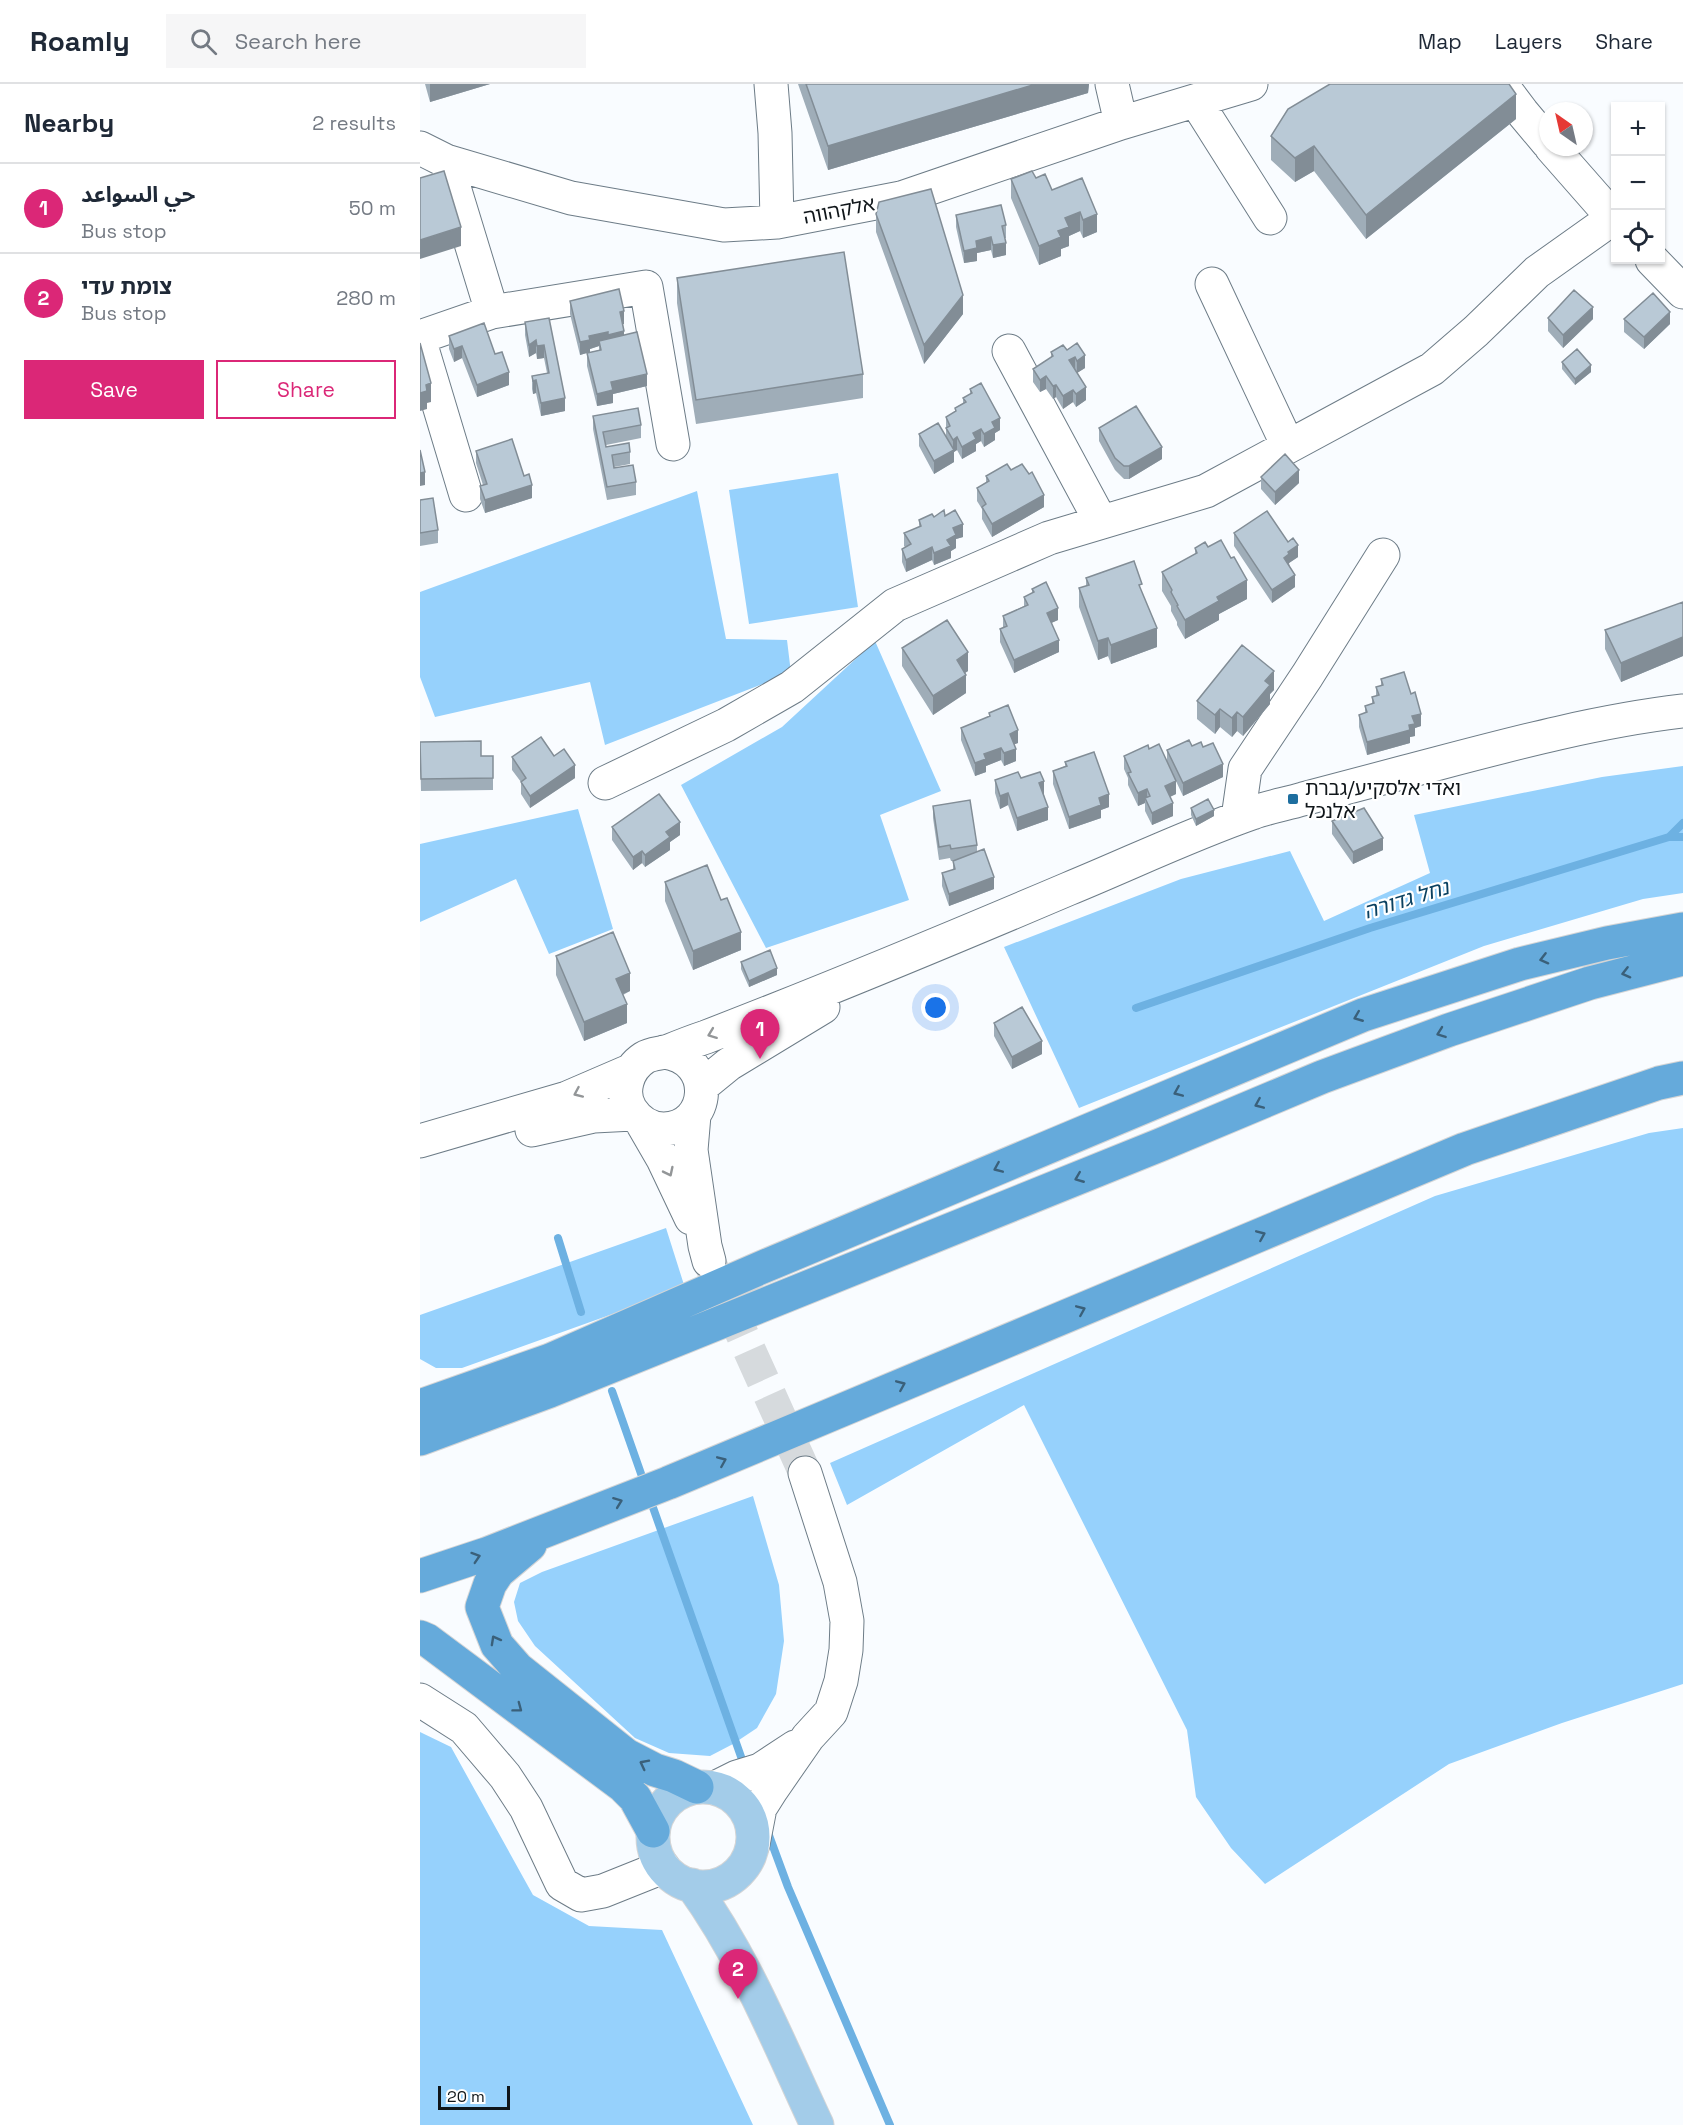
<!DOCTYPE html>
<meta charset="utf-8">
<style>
body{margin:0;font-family:"Space Grotesk","Noto Sans Arabic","Noto Sans Hebrew",sans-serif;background:#f6f6f7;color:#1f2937}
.controls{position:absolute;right:18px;top:18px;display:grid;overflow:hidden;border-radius:0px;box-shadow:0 2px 4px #0004}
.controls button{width:54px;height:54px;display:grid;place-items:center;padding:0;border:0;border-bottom:2px solid #e0e1e3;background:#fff;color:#1f2937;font:30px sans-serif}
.compass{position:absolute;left:1119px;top:18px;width:54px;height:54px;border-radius:50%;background:#fff;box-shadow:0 2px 4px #0004;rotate:326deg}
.scale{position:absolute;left:18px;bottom:15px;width:72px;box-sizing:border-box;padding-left:6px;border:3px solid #10161a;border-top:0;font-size:16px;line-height:21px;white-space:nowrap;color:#10161a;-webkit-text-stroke:4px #fff;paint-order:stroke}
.you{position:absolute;left:516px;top:924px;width:21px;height:21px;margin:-15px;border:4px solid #fff;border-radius:50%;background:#1a73e8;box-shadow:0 0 0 9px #1a73e833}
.badge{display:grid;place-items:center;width:39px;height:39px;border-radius:50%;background:#db2777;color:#fff;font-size:20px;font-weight:700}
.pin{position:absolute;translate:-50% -50px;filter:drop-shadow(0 2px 3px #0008)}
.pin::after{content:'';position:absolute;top:32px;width:21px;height:18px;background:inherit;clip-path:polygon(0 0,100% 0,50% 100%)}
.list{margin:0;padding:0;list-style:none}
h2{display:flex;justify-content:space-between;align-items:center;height:78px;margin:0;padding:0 24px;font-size:26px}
h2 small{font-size:20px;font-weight:400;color:#747a83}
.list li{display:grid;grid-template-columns:39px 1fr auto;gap:18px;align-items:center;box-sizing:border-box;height:90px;padding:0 24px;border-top:2px solid #e0e1e3}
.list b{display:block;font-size:22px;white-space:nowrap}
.list p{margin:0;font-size:20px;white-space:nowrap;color:#747a83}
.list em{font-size:20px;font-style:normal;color:#747a83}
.actions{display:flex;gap:12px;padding:18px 24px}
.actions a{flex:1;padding:14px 0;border:2px solid #db2777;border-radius:0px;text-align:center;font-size:21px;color:#db2777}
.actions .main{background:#db2777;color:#fff}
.icon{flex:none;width:33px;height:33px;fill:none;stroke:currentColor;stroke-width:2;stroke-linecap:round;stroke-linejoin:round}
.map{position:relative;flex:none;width:1263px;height:2041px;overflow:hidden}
header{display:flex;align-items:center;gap:36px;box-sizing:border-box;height:84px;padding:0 30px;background:#fff;border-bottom:2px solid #e0e1e3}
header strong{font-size:28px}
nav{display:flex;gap:33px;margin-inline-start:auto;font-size:21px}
.search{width:420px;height:54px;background:#f6f6f7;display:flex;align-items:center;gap:15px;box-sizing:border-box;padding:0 21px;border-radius:0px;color:#747a83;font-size:22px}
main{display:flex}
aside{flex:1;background:#fff}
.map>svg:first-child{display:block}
.green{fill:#96d1fc}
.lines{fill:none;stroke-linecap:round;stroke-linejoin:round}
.stream{stroke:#6db1e2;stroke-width:8}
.minor-tunnel{stroke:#d6dadd;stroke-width:33;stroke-dasharray:33 16;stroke-linecap:butt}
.minor-casing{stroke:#6d7c87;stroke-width:35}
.major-casing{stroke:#d4d5d6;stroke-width:35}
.highway-casing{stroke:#d4d5d6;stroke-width:35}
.minor{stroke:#fff;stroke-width:33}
.major{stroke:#a3cce9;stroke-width:33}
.highway{stroke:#65aadb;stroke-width:33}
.wall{fill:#9fadb8}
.shaded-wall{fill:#828d96}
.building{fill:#b9c9d6;stroke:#828d96;stroke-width:1.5}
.oneway{stroke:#3a607a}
.oneway2{stroke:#939698}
.poi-dot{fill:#1d6e9f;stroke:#fff;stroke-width:2}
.labels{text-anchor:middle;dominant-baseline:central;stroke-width:4.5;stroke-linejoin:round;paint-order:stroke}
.street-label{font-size:20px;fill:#10161a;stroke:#fff}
.poi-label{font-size:20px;fill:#10161a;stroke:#fff;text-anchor:start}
.water-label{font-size:21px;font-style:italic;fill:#0a4161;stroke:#fff}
</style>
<header>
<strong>Roamly</strong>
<div class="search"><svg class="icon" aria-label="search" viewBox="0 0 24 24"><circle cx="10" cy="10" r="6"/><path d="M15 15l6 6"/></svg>Search here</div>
<nav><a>Map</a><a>Layers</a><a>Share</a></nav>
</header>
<main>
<aside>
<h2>Nearby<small>2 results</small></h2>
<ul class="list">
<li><span class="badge">1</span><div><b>حي السواعد</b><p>Bus stop</p></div><em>50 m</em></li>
<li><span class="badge">2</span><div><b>צומת עדי</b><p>Bus stop</p></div><em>280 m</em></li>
</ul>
<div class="actions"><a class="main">Save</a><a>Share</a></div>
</aside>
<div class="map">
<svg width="1263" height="2041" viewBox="0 0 1263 2041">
<rect width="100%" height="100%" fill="#f9fcff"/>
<path class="green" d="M418,389L438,523L329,540L309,406Z
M277,407L306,555L367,556L371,589L185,661L170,598L15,633L0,593V508Z
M455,557L521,707L460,731L489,816L346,864L261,701L362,643Z
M1263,682V809L1223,815L1064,862L659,1024L584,863L761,795L870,767L904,837L1010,789L994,731L1182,693Z
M158,725L193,845L129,870L96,795L0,838V760Z
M1263,1044V1600L1142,1639L1029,1680L845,1800L811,1764L776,1713L767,1646L604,1321L427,1421L410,1379L1015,1112L1229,1049Z
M246,1144L265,1204L42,1284H16L0,1275V1231Z
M333,1412L359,1501L364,1557L356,1610L337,1644L313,1660L290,1672L249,1669L215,1654L115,1562L98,1537L94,1518L100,1499L122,1488Z
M0,1648L31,1663L113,1811L169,1842L242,1846L333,2041H0Z"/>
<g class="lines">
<path class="stream" d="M1249,753H1263
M716,924L950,844L1249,753L1263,739
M138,1154L161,1228
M192,1307L225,1401
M230,1415L325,1684
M347,1746L368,1803L470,2041"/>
<path class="minor-tunnel" d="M289,1177L385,1389"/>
<defs>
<path id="minor" d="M351,0L355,49L357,138
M692,0L701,39
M1081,0L1102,28L1128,59
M776,17L850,134
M1131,63L1196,137
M0,64L26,77L151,114L304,141L357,138L481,114L701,39L831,0
M26,77L72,228
M1232,176L1263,208
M792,200L868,362
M0,253L72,228L226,203L253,360
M0,258L46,411
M589,267L681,438
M185,699L306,641L372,603L475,521L629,454L786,407L1012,285L1056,247L1117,188L1193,134
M818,734L825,685L887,592L963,471
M244,968C297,975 291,1044 244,1045C231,1045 219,1038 211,1026C200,1009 207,985 224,974C232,969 240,970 249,967C261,962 274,957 286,953C408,906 528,856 648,805C709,780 769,751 832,729C848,723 866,720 883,715C917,706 951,697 985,688C1077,664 1169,638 1263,627
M282,1002L309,980L403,923
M274,1031L271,1066L285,1162L289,1177
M221,1037L243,1075L271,1134
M112,1046L174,1032L213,1030
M0,1057L147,1014L212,986
M0,1616L44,1644L85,1692L106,1724L142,1800L161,1811L183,1807L243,1783
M295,1704L317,1693L340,1686L375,1663
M333,1760L340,1724L352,1705L388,1653L411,1628L421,1597L426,1566L427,1537L420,1498L385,1389"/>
<path id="major" d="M233 1753a50 50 0 1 1 100 0a50 50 0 1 1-100 0Z
M272,1801C325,1874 359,1960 397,2041"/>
<path id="highway" d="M0,1322L130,1276L338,1185L943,931L1100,880L1187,859L1263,845
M0,1355L130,1307L740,1061L902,993L1029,946L1170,899L1263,875
M110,1461L78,1488L70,1500L62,1523L77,1561L98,1585L206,1671L235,1686L254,1692L277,1703
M0,1492L66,1470L248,1399L1045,1065L1239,999L1263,994
M0,1553L7,1556L203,1702L215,1714L233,1747"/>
</defs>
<use href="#minor" class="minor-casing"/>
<use href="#major" class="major-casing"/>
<use href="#highway" class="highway-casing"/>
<use href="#minor" class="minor"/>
<use href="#major" class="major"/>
<use href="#highway" class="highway"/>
</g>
<path class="wall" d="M5,0H70L10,18Z
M378,0H669L668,9L408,86Z
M1096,35L946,155L894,87L875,98L851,76V52Z
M616,94L632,106L662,94L677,148L663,154L660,147L649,152V162L641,165V172L619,181L591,114V95Z
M456,130L543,230L504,280L456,148Z
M536,131L586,141V154H584L586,171L573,174L571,166L557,169V177L544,179L536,143Z
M257,194L443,290V314L276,340L257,219Z
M150,217L204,240H203L204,251L227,302L193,310V319L177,322L167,282V269L179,266V262L170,265V268L160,271L150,230Z
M129,234L145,327L121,332L116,309L113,310L112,305V292L127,289L124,274L117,275L116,269L109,273L105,251V238Z
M1128,234L1173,235L1143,264L1128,247Z
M1204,235L1250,240L1224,265L1204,248Z
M29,252L75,270L89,301L57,313L42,274L34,278L29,265Z
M657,259L665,284L657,289L666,316L656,323L653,318L643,325L636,313L633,315L626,305L620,308L613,298V285L631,274V268L647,266Z
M1142,278L1171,288L1155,301L1142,285Z
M550,305L580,346L575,349V356L564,363L561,357L556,360V367L542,375L537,366L534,368V378L514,390L499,362V350L526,352V333L535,328V324L543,319V314L550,311Z
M173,332L221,341V354L186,361V363L210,368V380L194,383L216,398V411L187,416L173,345Z
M679,344L742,375L709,395H704L695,386L679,357Z
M56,367L104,392L112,414L65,429L60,415V402L63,401L56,379Z
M591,386L609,390L624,423L572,453L562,435V425L557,417V404L566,399V392Z
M841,393L879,399L855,421L841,405Z
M0,416L18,446V459L0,462Z
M525,432L543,453L536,455V464L531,467V474L514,481L512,476L486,488L482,478V465L485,463L484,462V449L499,443V436Z
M814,449L878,473L869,479L875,503L852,519L814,462Z
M788,463L827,515L799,530V536L765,555L757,541V538L751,527V522L742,507V488L775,470V464Z
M666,494L722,509L737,563L691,580L688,572L678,576L659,523V504L666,502Z
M612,505L638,536L631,539L639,568L594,589L580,558V545L583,544V532L604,522V513L612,509Z
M1263,518V572L1201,598L1185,565V546Z
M482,564L548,587L545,589L546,609L513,631L482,582Z
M961,595L991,610L1001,642L995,644V652L990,653V659L947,671L939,643V631L945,629V622L952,620V613L956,612V603L961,602Z
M854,606L850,610V620L823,652L817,647L812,653L800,643L795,650L777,635V617Z
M569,629L598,659L594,660L596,677L584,682L581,676L566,682V688L555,692L541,656V644L569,633Z
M0,658L61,672H73V706L1,707Z
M772,662L783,663L803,693L763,712L747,678V666Z
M134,672L155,694L110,724L101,710V698L92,686V673Z
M704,672L756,710L750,713L753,732L732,741L725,727V719L718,722L708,701V694L704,685Z
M645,678L689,723L681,726V734L649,745L633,700V687L645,682Z
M601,694L624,710L628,736L597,747L588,721L580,725L575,709V696Z
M513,722L557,761V768L574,805L529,822L522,802V789L533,786V777H531L530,774L519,776L513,734Z
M771,724L794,732L776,742L771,731Z
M912,737L963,766L933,780L912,750Z
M192,743L260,751L250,758V766L225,783L222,779L213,786L192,756Z
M245,798L321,866L273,886L245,817Z
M136,872L210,907L203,911L207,939L164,957L136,891Z
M321,878L357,891L329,903L321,885Z
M574,939L622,970L592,985L574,952Z"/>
<path class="shaded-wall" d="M10,0H70L10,18Z
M616,0H669L668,9L408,86V62Z
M1096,10V35L946,155V131Z
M894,62V87L875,98V74Z
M660,128V147L649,152V162L641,165V172L619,181V162L638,147L645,134Z
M677,130V148L663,154V136Z
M41,143V162L0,175V156Z
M571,153V166L557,169V177L544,179V167L556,157Z
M586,159V171L573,174V161Z
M543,211V230L504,280V261Z
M1173,223V235L1143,264V251Z
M204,227V240L200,241V228Z
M1250,228V240L1224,265V253Z
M204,247V259L179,257V262L170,265V268L160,271V258L169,252L188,248Z
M116,256V269L109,273V261Z
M124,261V274L117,275V262Z
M42,262V274L34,278V265Z
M665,271V284L657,289V277Z
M655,273V285L649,276Z
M1171,281V288L1155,301V295Z
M89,288V301L57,313V301Z
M227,290V302L193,310V319L177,322V310L191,298Z
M626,292V305L620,308V296Z
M116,296V309L113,310V297Z
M11,299V318L7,319V325L0,327V309L6,301Z
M636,301V313L633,315V302Z
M666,303V316L656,323V310Z
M653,306V318L643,325V312Z
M145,314V327L121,332V319Z
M580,334V346L575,349V356L564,363V350L572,338Z
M561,345V357L556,360V367L542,375V363L553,349Z
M537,353V366L534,368V378L514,390V377L533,367V356Z
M742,363V375L709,395V382Z
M879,386V399L855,421V408Z
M5,388V401L0,402V389Z
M112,401V414L65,429V416Z
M624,411V423L572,453V440Z
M543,440V453L536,455V464L531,467V474L514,481V469L527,456L533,444Z
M878,461V473L869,479V483L864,474L868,468Z
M512,463V476L486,488V476Z
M875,491V503L852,519V506Z
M827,496V515L799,530V536L765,555V536L797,513Z
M638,524V536L627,541V529Z
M737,544V563L691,580V561Z
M1263,553V572L1201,598V579Z
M688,554V572L678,576V557Z
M639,556V568L594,589V576Z
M548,568V587L537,594V576Z
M854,587V606L850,610V620L823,652V633L845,597Z
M546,591V609L513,631V612Z
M800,625V643L795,650V631Z
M817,628V647L812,653V634Z
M1001,630V642L995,644V652L990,653V659L947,671V658L989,641L992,632Z
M598,646V659L590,662V650Z
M581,664V676L566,682V688L555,692V679L564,670Z
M596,665V677L584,682V669Z
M803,680V693L763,712V699Z
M155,681V694L110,724V712Z
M624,697V710L619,711V699Z
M756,697V710L745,715V702Z
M727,705V718L725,714V719L718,722V709Z
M588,709V721L580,725V712Z
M689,710V723L681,726V734L649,745V733L679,714Z
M753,719V732L732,741V729Z
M628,723V736L597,747V734Z
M794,726V732L776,742V735Z
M260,738V751L250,758V766L225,783V771L246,748Z
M963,754V766L933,780V768Z
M222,767V779L213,786V773Z
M574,793V805L529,822V810Z
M321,848V866L273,886V867Z
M357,884V891L329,903V897Z
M210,889V907L196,913V895Z
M207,920V939L164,957V938Z
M622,957V970L592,985V973Z"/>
<path class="building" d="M386,0H616L408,62Z
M910,0H1089L1096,10L946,131L894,62L875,74L851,52L868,25Z
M24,87L41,143L0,156V94Z
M612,87L616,94L625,90L632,106L662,94L677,130L663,136L660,128L645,134L649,143L638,147L641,153L619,162L591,95Z
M511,105L543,211L504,261L456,130L459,118Z
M581,121L586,141L582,142L586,159L573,161L571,153L556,157L557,164L544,167L536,131Z
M424,168L443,290L276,316L257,194Z
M199,205L204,227L200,228L204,247L188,251V248L169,252L170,256L160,258L150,217Z
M1154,206L1173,223L1143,251L1128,234Z
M1233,209L1250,228L1224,253L1204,235Z
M129,234L145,314L121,319L116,296L113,297L112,292L129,289L124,261L117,262L116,256L109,261L105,238Z
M64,239L75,270L82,268L89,288L57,301L42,262L34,265L29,252Z
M217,248L227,290L191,298L193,306L177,310L167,269L181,266L179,257Z
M0,259L11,299L6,301L7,307L0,309Z
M657,259L665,271L657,277L655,273L649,276L666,303L656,310L653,306L643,312L636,301L633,302L626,292L620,296L613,285L633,272L631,268L643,261L647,266Z
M1157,265L1171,281L1155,295L1142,278Z
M561,299L580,334L572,338L575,344L564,350L561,345L553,349L556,355L542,363L537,353L533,356L526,344L530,342L526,333L536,327L535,324L546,318L543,314L552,309L550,305Z
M716,322L742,363L709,382H704L695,374L679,344Z
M218,324L221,341L183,348L186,363L209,359L210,368L192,371L194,384L213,381L216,398L187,403L173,332Z
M518,339L534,366L514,377L499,350Z
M92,355L104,392L109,390L112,401L65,416L60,402L67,400L56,367Z
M0,366L5,388L0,389Z
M865,370L879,386L855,408L841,393Z
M587,380L591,386L602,380L609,390L612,388L624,411L572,440L562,423L566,420L557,404L569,397L566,392Z
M13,414L18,446L0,449V416Z
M524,426L525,432L535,426L543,440L533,444L536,451L527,456L531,462L514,469L512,463L486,476L482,465L491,460L484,449L501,442L499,436L512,430L514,433Z
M847,427L868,458L873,454L878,461L868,468L869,470L864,474L875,491L852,506L814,449Z
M801,456L811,474L814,473L827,496L797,513L799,517L765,536L757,522L758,521L751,508L752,506L742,488L777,469L775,464L785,458L788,463Z
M714,477L722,500L719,501L737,544L691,561L688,554L678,557L659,504L669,501L666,494Z
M626,498L638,524L627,529L639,556L594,576L580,545L587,542L583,532L608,521L604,513L614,508L612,505Z
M1263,518V553L1201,579L1185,546Z
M527,536L548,568L537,576L546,591L513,612L482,564Z
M822,561L854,587L845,597L850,601L823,633L817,628L812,634L800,625L795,631L777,617Z
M984,588L991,610L995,608L1001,630L992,632L995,640L989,641L990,646L947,658L939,631L947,628L945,622L954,619L952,613L959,611L956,603L963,601L961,595Z
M588,621L598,646L590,650L596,665L584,669L581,664L564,670L566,675L555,679L541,644L570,632L569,629Z
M121,653L134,672L144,665L155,681L110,712L101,698L106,694L92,673Z
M769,656L772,662L781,658L783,663L793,659L803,680L763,699L747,666Z
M61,657V672H73V694L1,695L0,658Z
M739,660L756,697L745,702L753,719L732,729L725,714L730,712L727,705L718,709L708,689L711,688L704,672L728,661L729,665Z
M674,668L689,710L679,714L681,721L649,733L633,687L647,682L645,678Z
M598,688L601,694L620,688L624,697L619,699L628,723L597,734L588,709L580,712L575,696Z
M239,710L260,738L246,748L250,753L225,771L222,767L213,773L192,743Z
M788,715L794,726L776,735L771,724Z
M550,716L557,761L531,765L530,761L519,763L513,722Z
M944,724L963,754L933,768L912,737Z
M564,765L574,793L529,810L522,789L535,785L533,777Z
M287,781L301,816L307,814L321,848L273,867L245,798Z
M193,848L210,889L196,895L207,920L164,938L136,872Z
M350,866L357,884L329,897L321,878Z
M602,923L622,957L592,973L574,939Z"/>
<defs><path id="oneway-chevron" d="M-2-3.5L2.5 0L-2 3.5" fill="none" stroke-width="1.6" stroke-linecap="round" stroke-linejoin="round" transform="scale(1.5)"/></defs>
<g class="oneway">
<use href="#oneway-chevron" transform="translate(1124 875) rotate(166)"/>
<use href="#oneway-chevron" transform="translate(1206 889) rotate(166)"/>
<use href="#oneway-chevron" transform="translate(938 933) rotate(158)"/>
<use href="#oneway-chevron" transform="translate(1021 949) rotate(160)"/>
<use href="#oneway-chevron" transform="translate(758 1008) rotate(157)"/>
<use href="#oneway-chevron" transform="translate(839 1020) rotate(157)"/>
<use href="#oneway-chevron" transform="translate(578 1084) rotate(157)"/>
<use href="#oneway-chevron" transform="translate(659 1094) rotate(158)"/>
<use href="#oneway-chevron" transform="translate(841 1151) rotate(-23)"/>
<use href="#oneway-chevron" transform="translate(661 1226) rotate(-23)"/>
<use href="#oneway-chevron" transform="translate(481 1301) rotate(-23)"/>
<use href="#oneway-chevron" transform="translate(302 1377) rotate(-23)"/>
<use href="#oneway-chevron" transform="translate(198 1418) rotate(-21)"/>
<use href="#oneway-chevron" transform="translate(56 1473) rotate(-18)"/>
<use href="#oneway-chevron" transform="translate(75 1556) rotate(-119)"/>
<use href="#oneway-chevron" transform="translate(98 1624) rotate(37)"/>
<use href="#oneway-chevron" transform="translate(224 1680) rotate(-153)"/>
</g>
<g class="oneway2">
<use href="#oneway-chevron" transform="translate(292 950) rotate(159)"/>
<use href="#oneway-chevron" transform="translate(158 1009) rotate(156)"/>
<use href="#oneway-chevron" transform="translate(249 1088) rotate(64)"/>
</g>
<rect class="poi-dot" x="867" y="709" width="12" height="12" rx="3"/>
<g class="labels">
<g class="street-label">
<text transform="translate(419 126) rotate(-11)">אלקהווה</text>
</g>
<g class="poi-label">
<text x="885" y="704">ואדי אלסקיע/גברת<tspan x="885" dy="23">אלנכל</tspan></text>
</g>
<g class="water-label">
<text transform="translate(986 815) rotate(-17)">נחל גדורה</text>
</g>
</g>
</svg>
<div class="controls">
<button>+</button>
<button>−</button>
<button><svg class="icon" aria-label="locate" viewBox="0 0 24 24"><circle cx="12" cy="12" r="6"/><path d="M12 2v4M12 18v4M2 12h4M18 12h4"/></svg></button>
</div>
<svg class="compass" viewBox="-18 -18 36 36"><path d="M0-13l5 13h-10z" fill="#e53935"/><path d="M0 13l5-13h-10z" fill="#747a83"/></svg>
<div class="scale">20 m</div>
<div class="you"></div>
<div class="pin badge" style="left:340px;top:975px">1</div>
<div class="pin badge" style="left:318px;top:1915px">2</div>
</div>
</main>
